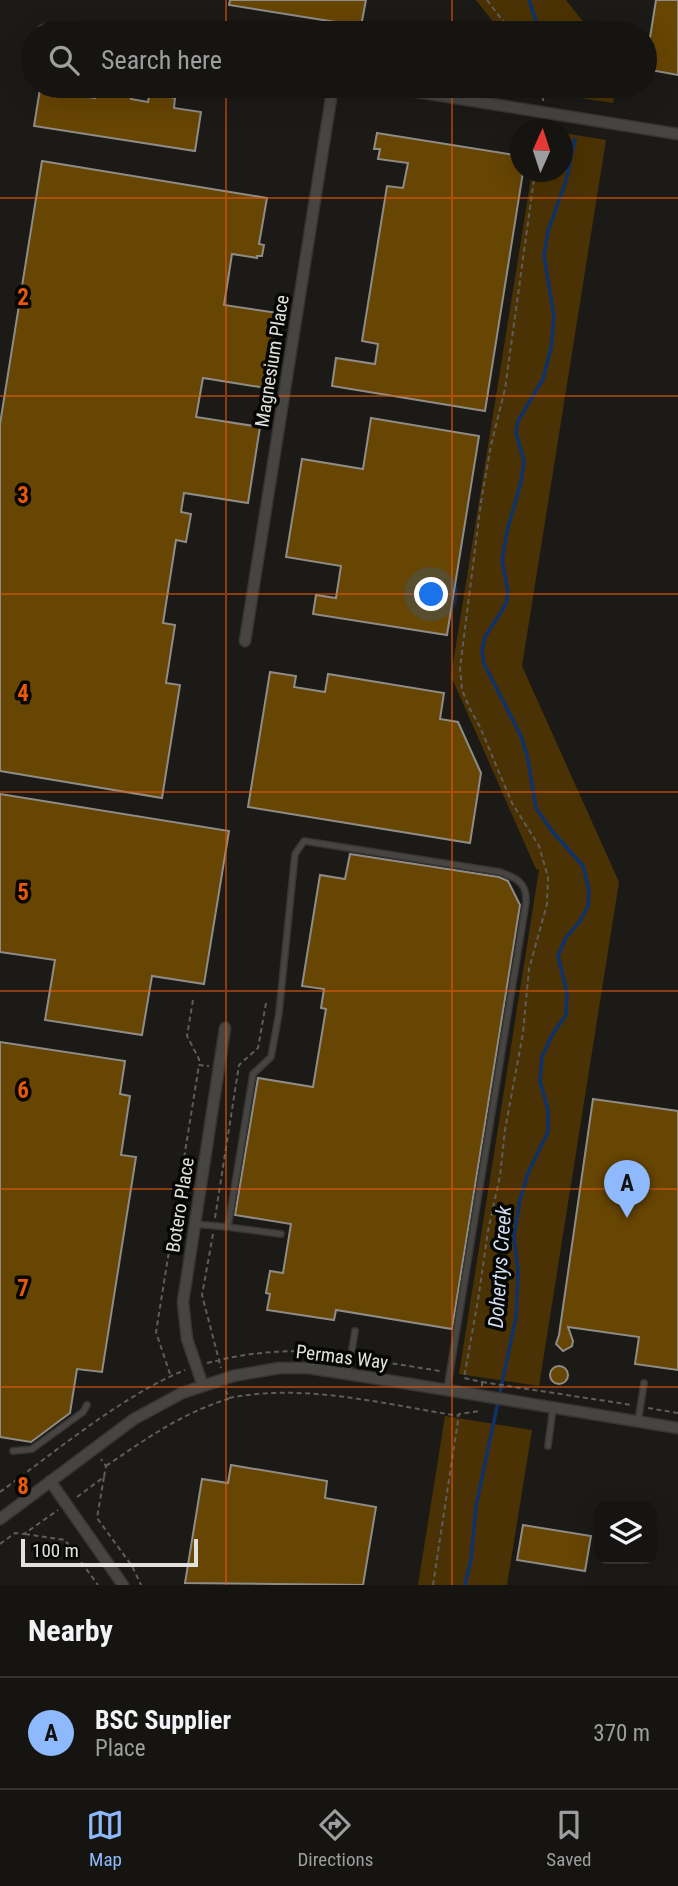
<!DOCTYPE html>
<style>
body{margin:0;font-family:"Roboto Condensed",sans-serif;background:#1e1d1a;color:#f1f3f6}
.controls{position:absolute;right:21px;bottom:21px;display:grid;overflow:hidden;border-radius:14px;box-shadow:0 7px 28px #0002}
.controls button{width:63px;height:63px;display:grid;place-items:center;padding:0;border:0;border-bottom:2px solid #343331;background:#151411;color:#f1f3f6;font:35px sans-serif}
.compass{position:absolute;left:510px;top:119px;width:63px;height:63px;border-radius:50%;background:#151411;box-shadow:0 7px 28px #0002;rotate:3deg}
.scale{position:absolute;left:21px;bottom:18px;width:177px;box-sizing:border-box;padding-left:7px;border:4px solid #e2e1de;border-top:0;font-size:19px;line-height:24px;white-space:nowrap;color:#e2e1de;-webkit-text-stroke:5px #060605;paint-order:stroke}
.you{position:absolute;left:432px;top:595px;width:24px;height:24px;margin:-18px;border:5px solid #fff;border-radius:50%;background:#1a73e8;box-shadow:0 0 0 10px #1a73e833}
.badge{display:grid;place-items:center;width:46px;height:46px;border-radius:50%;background:#8eb9fd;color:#111;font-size:23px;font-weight:700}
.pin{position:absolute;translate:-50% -58px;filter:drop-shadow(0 2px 4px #0008)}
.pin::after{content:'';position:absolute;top:37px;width:24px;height:21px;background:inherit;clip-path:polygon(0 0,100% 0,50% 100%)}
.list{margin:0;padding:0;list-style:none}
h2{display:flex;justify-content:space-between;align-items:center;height:91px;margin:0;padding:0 28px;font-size:30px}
h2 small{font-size:23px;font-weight:400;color:#9d9e9f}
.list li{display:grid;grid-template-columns:46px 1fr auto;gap:21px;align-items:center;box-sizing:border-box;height:112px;padding:0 28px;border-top:2px solid #343331}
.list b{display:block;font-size:26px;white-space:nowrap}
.list p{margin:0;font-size:23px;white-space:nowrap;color:#9d9e9f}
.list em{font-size:23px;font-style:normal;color:#9d9e9f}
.icon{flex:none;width:38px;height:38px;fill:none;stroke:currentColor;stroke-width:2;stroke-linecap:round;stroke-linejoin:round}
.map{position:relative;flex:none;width:678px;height:1585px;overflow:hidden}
.search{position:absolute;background:#151411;box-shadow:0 7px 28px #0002;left:21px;right:21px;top:21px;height:77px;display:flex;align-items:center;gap:18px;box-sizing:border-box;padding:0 24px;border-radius:38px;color:#9d9e9f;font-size:26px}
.sheet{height:203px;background:#151411}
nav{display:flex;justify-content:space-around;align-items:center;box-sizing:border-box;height:98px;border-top:2px solid #343331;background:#151411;font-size:19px;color:#9d9e9f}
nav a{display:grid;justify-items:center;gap:4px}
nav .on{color:#8eb9fd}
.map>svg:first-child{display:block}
.green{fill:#4b3204}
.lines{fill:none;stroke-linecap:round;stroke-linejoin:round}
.stream{stroke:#0e326b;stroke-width:3.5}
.building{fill:#674503;stroke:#8f8c88;stroke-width:2}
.service-casing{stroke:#373634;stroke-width:8}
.minor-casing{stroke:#373634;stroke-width:13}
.path{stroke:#5e5d5a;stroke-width:2;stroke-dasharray:5 3.5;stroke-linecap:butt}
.service{stroke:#474541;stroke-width:5}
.minor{stroke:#474541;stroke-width:10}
.grid{fill:none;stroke:#e8590c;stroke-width:2;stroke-opacity:0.55}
.labels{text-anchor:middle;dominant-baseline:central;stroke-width:7;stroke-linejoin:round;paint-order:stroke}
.street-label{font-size:19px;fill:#e2e1de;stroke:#060605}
.water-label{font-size:21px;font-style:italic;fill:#d1dcee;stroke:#060605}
.grid-label{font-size:23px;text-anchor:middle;font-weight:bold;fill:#e8590c;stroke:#060605;stroke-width:7;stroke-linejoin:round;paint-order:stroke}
</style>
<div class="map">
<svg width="678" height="1585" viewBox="0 0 678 1585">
<rect width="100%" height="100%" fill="#1c1a17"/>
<path class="green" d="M476,0H566L592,33H502Z
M538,86H616L613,103L541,92Z
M563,133L606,140L522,666L619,882L539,1386L459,1374L539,870L536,869L451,676L532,172H562Z
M445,1416L532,1430L507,1585H418Z"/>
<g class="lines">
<path class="stream" d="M529,0L537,24L549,33
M579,95L580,86
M465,1585L471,1560L476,1506L516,1317L518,1273L514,1236L520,1200L528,1173L548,1132V1110L540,1081L542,1057L552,1035L566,1015L567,993L558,956L565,939L580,921L588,906L589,890L583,866L552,831L536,808L527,755L521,736L484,664L482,650L485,637L506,604L508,592L502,560L507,531L521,482L524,461L516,433L518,421L543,379L551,348L554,317L544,255L548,231L566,181L575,139"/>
</g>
<path class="building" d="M230,0H366L361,26L229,5Z
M656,0H678V75L645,69Z
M58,86H79L77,95L95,98L96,93L111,96L112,86H133L131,99L148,102L151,86H161L159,95L175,98L174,108L201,112L195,151L34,126L40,89L57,92Z
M377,133L521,156V172H523L485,411L332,386L336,358L375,364L378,344L362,341L387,186L403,188L408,163L378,159L380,149H374Z
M42,161L267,198L259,244L264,245L262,256H257V258L232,254L224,305L278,313L266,388L203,378L196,417L260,427L248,503L184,493L181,512L191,514L186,542L176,540L163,623L175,625L166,683L180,685L162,798L0,771V424Z
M371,418L479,436L447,635L313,614L316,595L336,598L341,566L286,557L302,459L363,469Z
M270,672L296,676L294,687L325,692L328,674L444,693L440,719L458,722L481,773L470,843L248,807Z
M0,794L229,831L204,984L152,976L142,1035L45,1020L55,960L0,952Z
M350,854L499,877L508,881L520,905L452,1329L336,1310L334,1320L267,1310L270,1294L266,1293L270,1271L283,1273L291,1224L235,1215L258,1078L313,1087L326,1009L321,1008L324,989L302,986L320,875L345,879Z
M0,1042L125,1061L120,1094L130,1096L121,1155L136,1157L102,1372L77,1369L70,1413L31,1442L0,1437Z
M593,1099L678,1111V1370L635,1364L639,1337L568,1327L573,1341L572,1346L563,1351L556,1344L559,1335Z
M550 1375a9 9 0 1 1 18 0a9 9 0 1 1-18 0Z
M231,1465L327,1481L325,1498L376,1507L363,1585L185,1583L202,1479L228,1483Z
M523,1525L591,1536L585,1571L517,1560Z"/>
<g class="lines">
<defs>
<path id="service" d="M194,1224L228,1227L253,1074L271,1057L279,1013L295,854L304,841L500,872C517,878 527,883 526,902L447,1390
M228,1227L281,1234
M348,1374L355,1331
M638,1422L644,1383
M548,1446L553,1408
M13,1451L32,1449L83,1412L87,1405"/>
<path id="minor" d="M43,30L62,33
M380,86L678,134
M245,641L333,86
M203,1386L187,1339L183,1302L225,1028
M50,1481L123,1585
M0,1519L134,1419L182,1393L233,1376L279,1368H308L386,1380L678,1428"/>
</defs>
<use href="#service" class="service-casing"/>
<use href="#minor" class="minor-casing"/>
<path class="path" d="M487,0L512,33
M543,101L544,86
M193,1000L187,1036L199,1059V1065L209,1066
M215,1218L239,1065L258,1048L266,1003
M213,1234L202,1295L221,1368
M359,1358L440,1371
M207,1363C253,1351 296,1348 343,1355
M170,1374L156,1332L199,1065
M482,1382L632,1405
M482,1386V1382L464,1378L478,1300L488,1231L500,1176L505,1130L523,1033L529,969L547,904L548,877L539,846L512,803L480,727L470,709L462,690L460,668L481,502L491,445L505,389L535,172
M229,1398C305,1383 384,1404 459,1416
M648,1408L678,1413
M106,1466C146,1439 182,1413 228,1399L226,1391
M104,1477L97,1518L132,1566L141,1585
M0,1492C55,1452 123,1395 185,1370
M77,1497L104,1477L106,1466L101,1459
M25,1534L65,1540L98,1585
M0,1544L15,1533L24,1534L58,1510
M433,1585L459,1414L479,1411V1409"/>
<use href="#service" class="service"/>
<use href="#minor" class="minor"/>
</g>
<path class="grid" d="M226,0V33M452,0V33M226,86V1585M452,86V1585M0,198H678M0,396H678M0,594H678M0,792H678M0,991H678M0,1189H678M0,1387H678"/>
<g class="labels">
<g class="street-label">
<text transform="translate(272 361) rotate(-81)">Magnesium Place</text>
<text transform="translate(180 1205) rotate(-81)">Botero Place</text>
<text transform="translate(342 1357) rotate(7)">Permas Way</text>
</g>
<g class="water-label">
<text transform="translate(500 1267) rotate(-86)">Dohertys Creek</text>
</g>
</g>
<g class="grid-label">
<text x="23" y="305">2</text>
<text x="23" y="503">3</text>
<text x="23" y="701">4</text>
<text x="23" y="900">5</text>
<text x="23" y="1098">6</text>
<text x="23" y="1296">7</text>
<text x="23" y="1494">8</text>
</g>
</svg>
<div class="controls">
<button><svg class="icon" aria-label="layers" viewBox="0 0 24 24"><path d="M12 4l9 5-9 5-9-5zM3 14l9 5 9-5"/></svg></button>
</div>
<svg class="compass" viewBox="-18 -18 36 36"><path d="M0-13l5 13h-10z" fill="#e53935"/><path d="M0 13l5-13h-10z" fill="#9d9e9f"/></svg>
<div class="scale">100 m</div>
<div class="you"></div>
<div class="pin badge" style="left:627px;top:1218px">A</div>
<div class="search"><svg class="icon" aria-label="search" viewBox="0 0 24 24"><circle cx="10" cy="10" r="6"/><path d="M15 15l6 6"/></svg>Search here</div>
</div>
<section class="sheet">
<h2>Nearby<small></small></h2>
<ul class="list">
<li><span class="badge">A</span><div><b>BSC Supplier</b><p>Place</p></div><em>370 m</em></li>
</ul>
</section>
<nav>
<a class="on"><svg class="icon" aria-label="map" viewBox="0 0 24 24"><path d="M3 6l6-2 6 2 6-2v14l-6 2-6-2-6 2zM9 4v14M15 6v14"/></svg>Map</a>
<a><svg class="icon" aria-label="directions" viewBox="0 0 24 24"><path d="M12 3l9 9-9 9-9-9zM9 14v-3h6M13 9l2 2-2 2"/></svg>Directions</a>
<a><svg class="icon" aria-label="saved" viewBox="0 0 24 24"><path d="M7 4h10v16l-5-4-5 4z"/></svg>Saved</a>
</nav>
